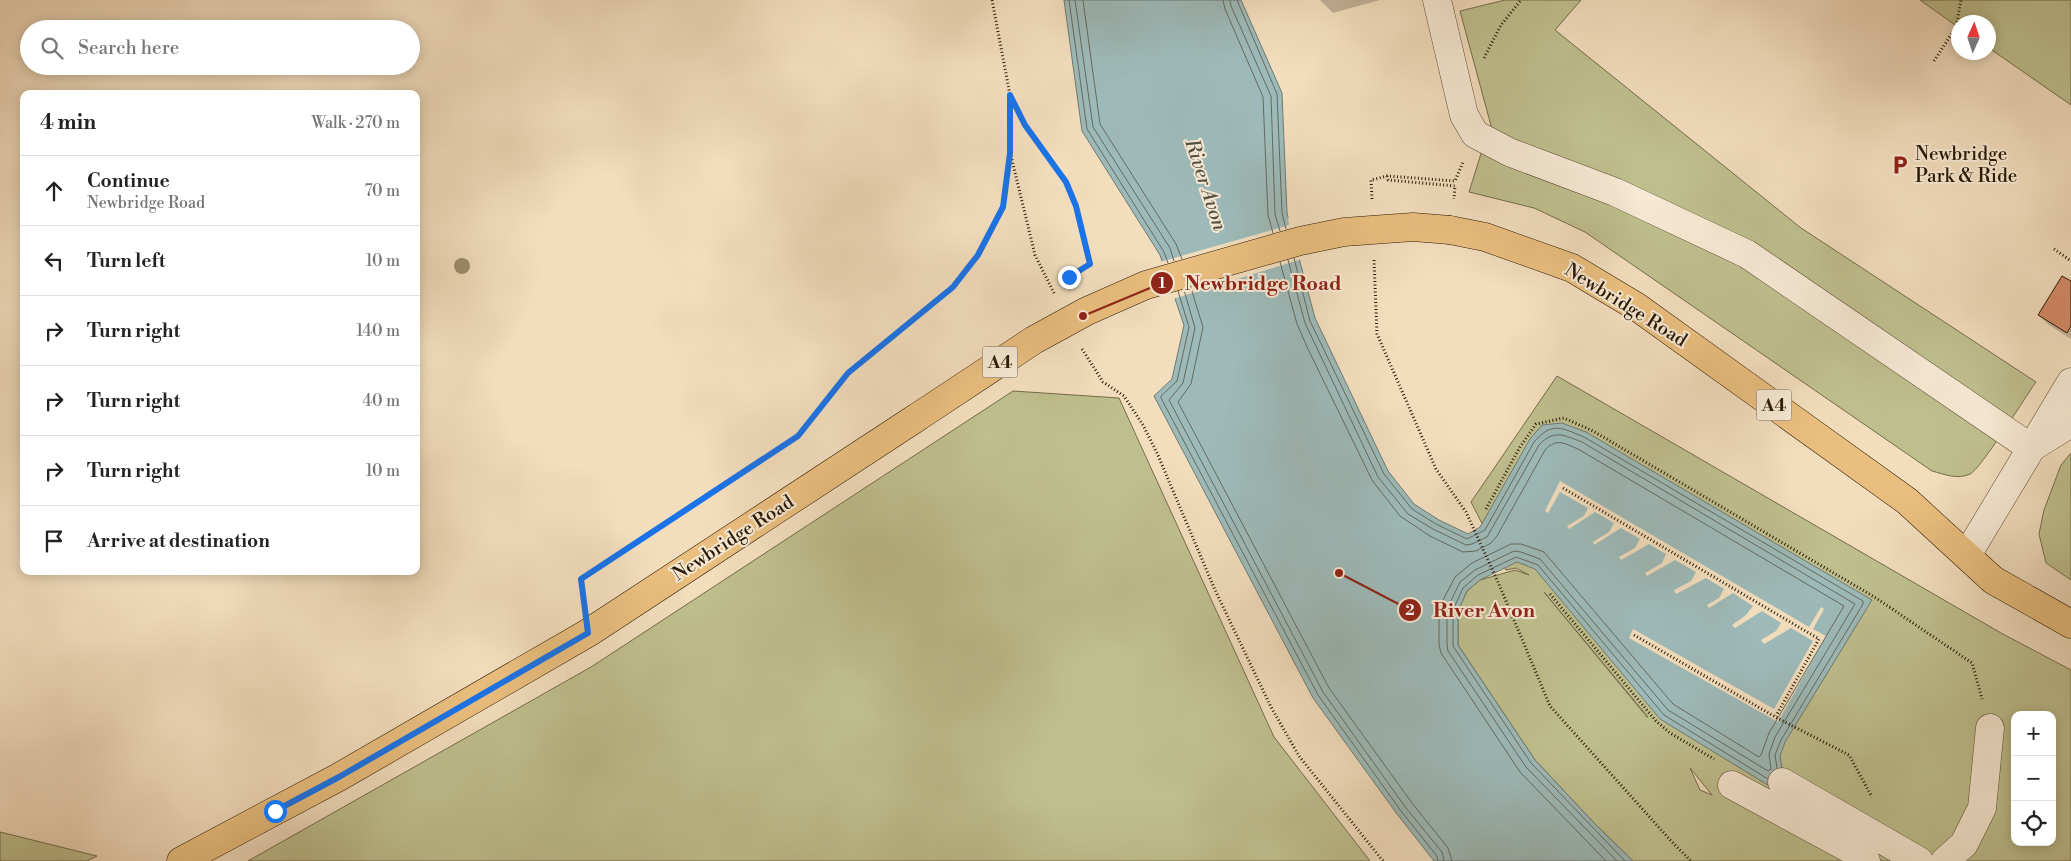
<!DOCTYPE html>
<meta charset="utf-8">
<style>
body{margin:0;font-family:"Libre Bodoni",serif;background:#f6f6f6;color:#222}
.controls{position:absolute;right:15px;bottom:15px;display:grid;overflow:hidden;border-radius:10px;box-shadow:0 2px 12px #0003}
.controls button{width:45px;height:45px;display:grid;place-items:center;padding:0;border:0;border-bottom:1px solid #e0e0e0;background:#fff;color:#222;font:25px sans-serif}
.compass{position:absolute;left:1951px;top:15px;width:45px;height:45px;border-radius:50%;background:#fff;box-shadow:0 2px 12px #0003;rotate:3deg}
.stop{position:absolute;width:15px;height:15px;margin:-11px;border:4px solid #1a73e8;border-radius:50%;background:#fff}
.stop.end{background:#1a73e8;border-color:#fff;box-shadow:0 1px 5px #0008}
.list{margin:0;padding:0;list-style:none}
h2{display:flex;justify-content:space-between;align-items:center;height:65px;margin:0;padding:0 20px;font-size:21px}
h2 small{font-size:16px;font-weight:400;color:#767676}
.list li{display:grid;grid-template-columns:32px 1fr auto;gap:15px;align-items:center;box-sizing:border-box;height:70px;padding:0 20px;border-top:1px solid #e0e0e0}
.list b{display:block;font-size:19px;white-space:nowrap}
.list p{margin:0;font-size:16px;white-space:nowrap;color:#767676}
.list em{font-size:16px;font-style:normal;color:#767676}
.icon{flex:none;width:28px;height:28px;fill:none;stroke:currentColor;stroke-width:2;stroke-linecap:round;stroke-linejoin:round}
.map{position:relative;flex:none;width:2071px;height:861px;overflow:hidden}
.search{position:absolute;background:#fff;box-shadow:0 2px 12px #0003;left:20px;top:20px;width:400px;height:55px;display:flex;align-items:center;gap:12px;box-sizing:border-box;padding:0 18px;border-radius:28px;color:#767676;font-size:19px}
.panel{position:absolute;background:#fff;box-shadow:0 2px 12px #0003;left:20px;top:90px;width:400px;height:485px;border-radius:10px}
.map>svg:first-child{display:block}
.green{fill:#bfbf8e;stroke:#746c4a;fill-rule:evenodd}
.water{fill:#9dbab9;stroke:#6f7a71}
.pier{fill:#f2ddbd}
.shadow{fill:#0003}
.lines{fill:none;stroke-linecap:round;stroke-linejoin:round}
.shore{stroke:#646a5f;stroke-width:1}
.building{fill:#d38a67;stroke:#2a1905}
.minor-casing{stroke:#5c4a33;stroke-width:29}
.major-casing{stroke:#2a1905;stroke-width:29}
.path{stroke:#2a1905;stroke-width:3;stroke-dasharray:1 2.5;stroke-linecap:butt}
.minor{stroke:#f7e9d4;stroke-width:28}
.major{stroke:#e9be7e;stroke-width:28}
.major-bridge-casing{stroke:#2a1905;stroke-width:29;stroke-linecap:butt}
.major-bridge{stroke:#e9be7e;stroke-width:28}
.tree{fill:#9d8d6e}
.route{stroke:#1a73e8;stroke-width:6}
.labels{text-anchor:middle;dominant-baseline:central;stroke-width:4;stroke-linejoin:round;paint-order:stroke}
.shield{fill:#f7e9d4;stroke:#685743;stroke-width:1}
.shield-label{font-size:18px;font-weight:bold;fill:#2a1905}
.poi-label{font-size:19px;fill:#2a1905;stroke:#f7e9d4;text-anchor:start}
.street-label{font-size:19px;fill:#2a1905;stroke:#f7e9d4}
.water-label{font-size:20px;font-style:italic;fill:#525144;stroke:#f7e9d4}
.leader{fill:none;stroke:#8f2418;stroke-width:2}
.callout-dot{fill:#8f2418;stroke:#f7e9d4;stroke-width:2}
.mark-label{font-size:15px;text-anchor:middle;font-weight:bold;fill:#fff}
.callout-label{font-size:20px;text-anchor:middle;font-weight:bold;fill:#8f2418;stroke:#f7e9d4;stroke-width:4;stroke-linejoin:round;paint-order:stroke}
</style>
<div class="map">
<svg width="2071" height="861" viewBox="0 0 2071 861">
<rect width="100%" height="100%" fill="#f2ddbd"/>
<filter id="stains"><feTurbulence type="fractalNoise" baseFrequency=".004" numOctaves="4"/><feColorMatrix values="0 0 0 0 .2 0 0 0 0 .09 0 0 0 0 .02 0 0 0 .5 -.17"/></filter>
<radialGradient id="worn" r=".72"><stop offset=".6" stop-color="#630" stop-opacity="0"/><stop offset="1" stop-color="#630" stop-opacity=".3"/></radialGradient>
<path class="green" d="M1505,0H1581L1555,30L1801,228L2036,382C2025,397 1981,469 1970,474C1957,480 1944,474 1932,471L1585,232L1534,208L1469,192L1485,141L1493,133L1460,11Z
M1920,0H2071V105L1989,48L1988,22H1958V27Z
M1557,376L2001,633L2071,670V861H1633L1595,824L1535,760L1458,645V611L1467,591L1480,580L1515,570L1529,575L1516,568L1506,570L1471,502ZM1544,592L1648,717H1647ZM2015,715H2052V842H2015ZM1690,768L1712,795L1700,790Z
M1013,391L1119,398L1274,737L1370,861H248L591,667Z
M2071,453V580L2046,563L2039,534L2044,510L2061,465Z
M0,832L97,856L87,861H0Z"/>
<path class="water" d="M1064,0H1241L1282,93L1287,213L1315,318L1388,471L1414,504L1439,520L1468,534L1480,527L1530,439L1542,425L1562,423L1586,432L1872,600L1785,742L1780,756L1782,769L1776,790L1660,719L1535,569L1517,562L1480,580L1467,591L1458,611V645L1535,760L1595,824L1633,861H1434L1397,814L1313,698L1154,396L1172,379L1184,325L1160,255L1082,131Z"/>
<path class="pier" d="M1290,217L1302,259L1173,299L1160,262L1289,225L1288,218Z
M1560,481L1809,627L1821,607L1824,609L1813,629L1826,636L1778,722L1629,638L1633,629L1774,709L1813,641L1791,628L1764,644L1761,640L1776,631L1781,623L1762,611L1735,628L1732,625L1746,615L1753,606L1733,593L1709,608L1707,605L1719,598L1724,589L1706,578L1676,594L1674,590L1691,581L1696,572L1675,560L1647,576L1645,573L1662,563L1666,554L1649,544L1621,560L1619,557L1635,548L1640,539L1621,528L1594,545L1593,542L1609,532L1614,523L1595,512L1569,529L1567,526L1584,516L1588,508L1560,492L1548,513L1545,511Z"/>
<path class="shadow" d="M1320,0H1380L1333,13Z
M2071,283V339L2049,325L2039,315Z"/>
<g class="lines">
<path class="shore" d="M1069,0L1087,129L1164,252L1168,263
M1075,0L1093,127L1170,248L1174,261
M1083,0L1100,124L1176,244L1182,259
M1223,0L1225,9L1263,97L1268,215L1273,233
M1230,0L1231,6L1271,96L1275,214L1280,231
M1237,0L1277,94L1282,213L1286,229
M1294,258L1310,321L1384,474L1412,509L1436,524L1467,539L1485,530L1534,442C1552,421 1562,428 1584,437L1863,601V604L1781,740L1775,755L1777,768
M1288,260L1305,323L1378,477L1408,514L1433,529L1466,545L1472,544L1487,537L1539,445C1554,429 1563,435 1582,442L1855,604L1775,737L1769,754L1771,769L1768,771L1668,710L1540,559L1521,552L1514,551L1475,570L1460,582L1447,609V645L1448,651L1526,767L1617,861
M1280,262L1297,324L1308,349L1372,480L1400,516L1430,536L1463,552L1476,551L1491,543L1497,536L1545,450C1557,437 1565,444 1578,449L1844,606L1769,733L1761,755L1759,757L1673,704L1544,552L1521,544H1511L1472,563L1455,577L1439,608V645L1441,653L1520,772L1606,861
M1191,288L1203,327L1191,384L1178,402L1329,688L1412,803L1448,848L1452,861
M1184,290L1195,328L1183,383L1169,400L1323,692L1406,808L1442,852L1444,861
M1178,291L1189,327L1177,381L1161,396V398L1318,695L1401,811L1437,856L1438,861
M1625,861L1531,763L1453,646V610L1463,588L1478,575L1516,557L1538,565L1664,715L1768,779"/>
</g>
<path class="building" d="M2062,276L2071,281V326L2067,333L2038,315Z"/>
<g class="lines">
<defs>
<path id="minor" d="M1437,0L1464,115L1475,134L1509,152L1615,192L1747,254L2031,448
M2034,446L2071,423
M1967,555L2071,382
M1782,782L1919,861
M1732,785L1850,849L1866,861
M1945,861L1964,844L1982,808L1990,728"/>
<path id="major" d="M1450,230L1485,237L1572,268L1637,307L1907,501L1993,580L2071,624
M181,861L339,777L588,633L916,418"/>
</defs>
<use href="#minor" class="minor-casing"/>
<use href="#major" class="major-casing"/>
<path class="path" d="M1484,58L1501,25L1521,0
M1934,61L1956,27L1961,0
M1010,95L1025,125L1066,182L1076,206L1090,264L1069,277L1072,284
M1011,156L1035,255L1055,295
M1387,176L1388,180L1455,186L1454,199
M1372,199L1371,180L1387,176L1455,181L1463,162
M2054,249L2071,261
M1374,260L1377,334L1436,469L1466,512L1498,582L1550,706L1672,842L1691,861
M1082,349L1103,382L1124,396L1143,425L1157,453L1215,590L1271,707L1299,756L1383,861
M1563,488L1819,639L1776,716
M1486,509L1520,447L1536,424L1564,418L1593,431L1876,598L1972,663L1982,699
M1550,594L1656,721L1670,733L1714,759
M584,598L581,579L798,436L848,373L953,287L978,255L1003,207L1010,153V95L992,0
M1634,635L1779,719L1849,755L1872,797"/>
<use href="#minor" class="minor"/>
<use href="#major" class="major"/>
<defs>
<path id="major-bridge" d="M916,418L1034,340L1087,311L1146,285L1300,241L1344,232L1413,227L1450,230"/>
</defs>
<use href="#major-bridge" class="major-bridge-casing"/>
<use href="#major-bridge" class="major-bridge"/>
</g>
<circle class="tree" cx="462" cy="266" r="8"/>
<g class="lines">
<path class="route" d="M275,811L339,777L588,633L581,579L798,436L848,373L953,287L978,255L1003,207L1010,153V95L1025,125L1066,182L1076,206L1090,264L1069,277"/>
</g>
<defs>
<symbol id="parking-bare" viewBox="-9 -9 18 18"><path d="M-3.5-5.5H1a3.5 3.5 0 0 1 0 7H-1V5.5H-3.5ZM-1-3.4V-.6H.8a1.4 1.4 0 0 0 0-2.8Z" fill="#8f2418" stroke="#f7e9d4" stroke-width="2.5" paint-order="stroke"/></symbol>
</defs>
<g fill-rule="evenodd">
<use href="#parking-bare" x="1886" y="151" width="28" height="28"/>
</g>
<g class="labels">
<g class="shield">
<rect x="982.5" y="346.5" width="35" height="31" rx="4"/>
<rect x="1756.5" y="389.5" width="35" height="31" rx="4"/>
</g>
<g class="shield-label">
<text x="1000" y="362">A4</text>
<text x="1774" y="405">A4</text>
</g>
<g class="poi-label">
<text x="1915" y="154">Newbridge<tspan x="1915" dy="22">Park &amp; Ride</tspan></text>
</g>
<g class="street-label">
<text transform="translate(1626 305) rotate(32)">Newbridge Road</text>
<text transform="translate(733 538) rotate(-33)">Newbridge Road</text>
</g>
<g class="water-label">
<text transform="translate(1205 185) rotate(72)">River Avon</text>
</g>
</g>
<path class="leader" d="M1083 316L1162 283M1339 573L1410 610"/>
<g class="callout-dot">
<circle cx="1083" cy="316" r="5"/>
<circle cx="1339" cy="573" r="5"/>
<circle cx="1162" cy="283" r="12"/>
<circle cx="1410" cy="610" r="12"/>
</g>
<g class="mark-label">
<text x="1162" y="288">1</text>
<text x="1410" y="615">2</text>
</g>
<g class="callout-label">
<text x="1263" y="290">Newbridge Road</text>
<text x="1484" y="617">River Avon</text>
</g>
<rect width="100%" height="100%" filter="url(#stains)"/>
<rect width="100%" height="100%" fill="url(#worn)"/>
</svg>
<div class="controls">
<button>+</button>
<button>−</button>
<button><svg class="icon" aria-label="locate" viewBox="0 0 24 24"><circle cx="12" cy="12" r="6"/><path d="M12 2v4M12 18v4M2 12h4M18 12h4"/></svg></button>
</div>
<svg class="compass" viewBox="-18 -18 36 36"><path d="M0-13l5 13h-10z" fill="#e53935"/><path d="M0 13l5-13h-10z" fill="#767676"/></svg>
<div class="stop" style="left:275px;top:811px"></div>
<div class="stop end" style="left:1069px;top:277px"></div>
<div class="search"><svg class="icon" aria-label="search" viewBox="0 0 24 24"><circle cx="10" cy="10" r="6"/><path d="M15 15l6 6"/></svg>Search here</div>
<section class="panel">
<h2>4 min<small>Walk · 270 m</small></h2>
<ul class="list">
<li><svg class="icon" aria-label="ahead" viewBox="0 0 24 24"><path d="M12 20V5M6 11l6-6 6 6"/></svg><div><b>Continue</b><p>Newbridge Road</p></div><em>70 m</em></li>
<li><svg class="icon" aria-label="left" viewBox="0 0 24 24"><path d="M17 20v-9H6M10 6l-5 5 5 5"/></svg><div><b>Turn left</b></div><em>10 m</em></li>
<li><svg class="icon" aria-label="right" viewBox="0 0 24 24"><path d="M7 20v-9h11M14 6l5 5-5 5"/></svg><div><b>Turn right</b></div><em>140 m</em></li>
<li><svg class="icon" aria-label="right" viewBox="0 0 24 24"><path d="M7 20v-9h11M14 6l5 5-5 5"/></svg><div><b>Turn right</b></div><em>40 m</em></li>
<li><svg class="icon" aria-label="right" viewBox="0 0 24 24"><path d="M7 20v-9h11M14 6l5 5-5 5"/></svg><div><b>Turn right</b></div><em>10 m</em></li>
<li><svg class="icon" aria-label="arrive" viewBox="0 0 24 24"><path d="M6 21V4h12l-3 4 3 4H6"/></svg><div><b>Arrive at destination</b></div></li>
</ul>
</section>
</div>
